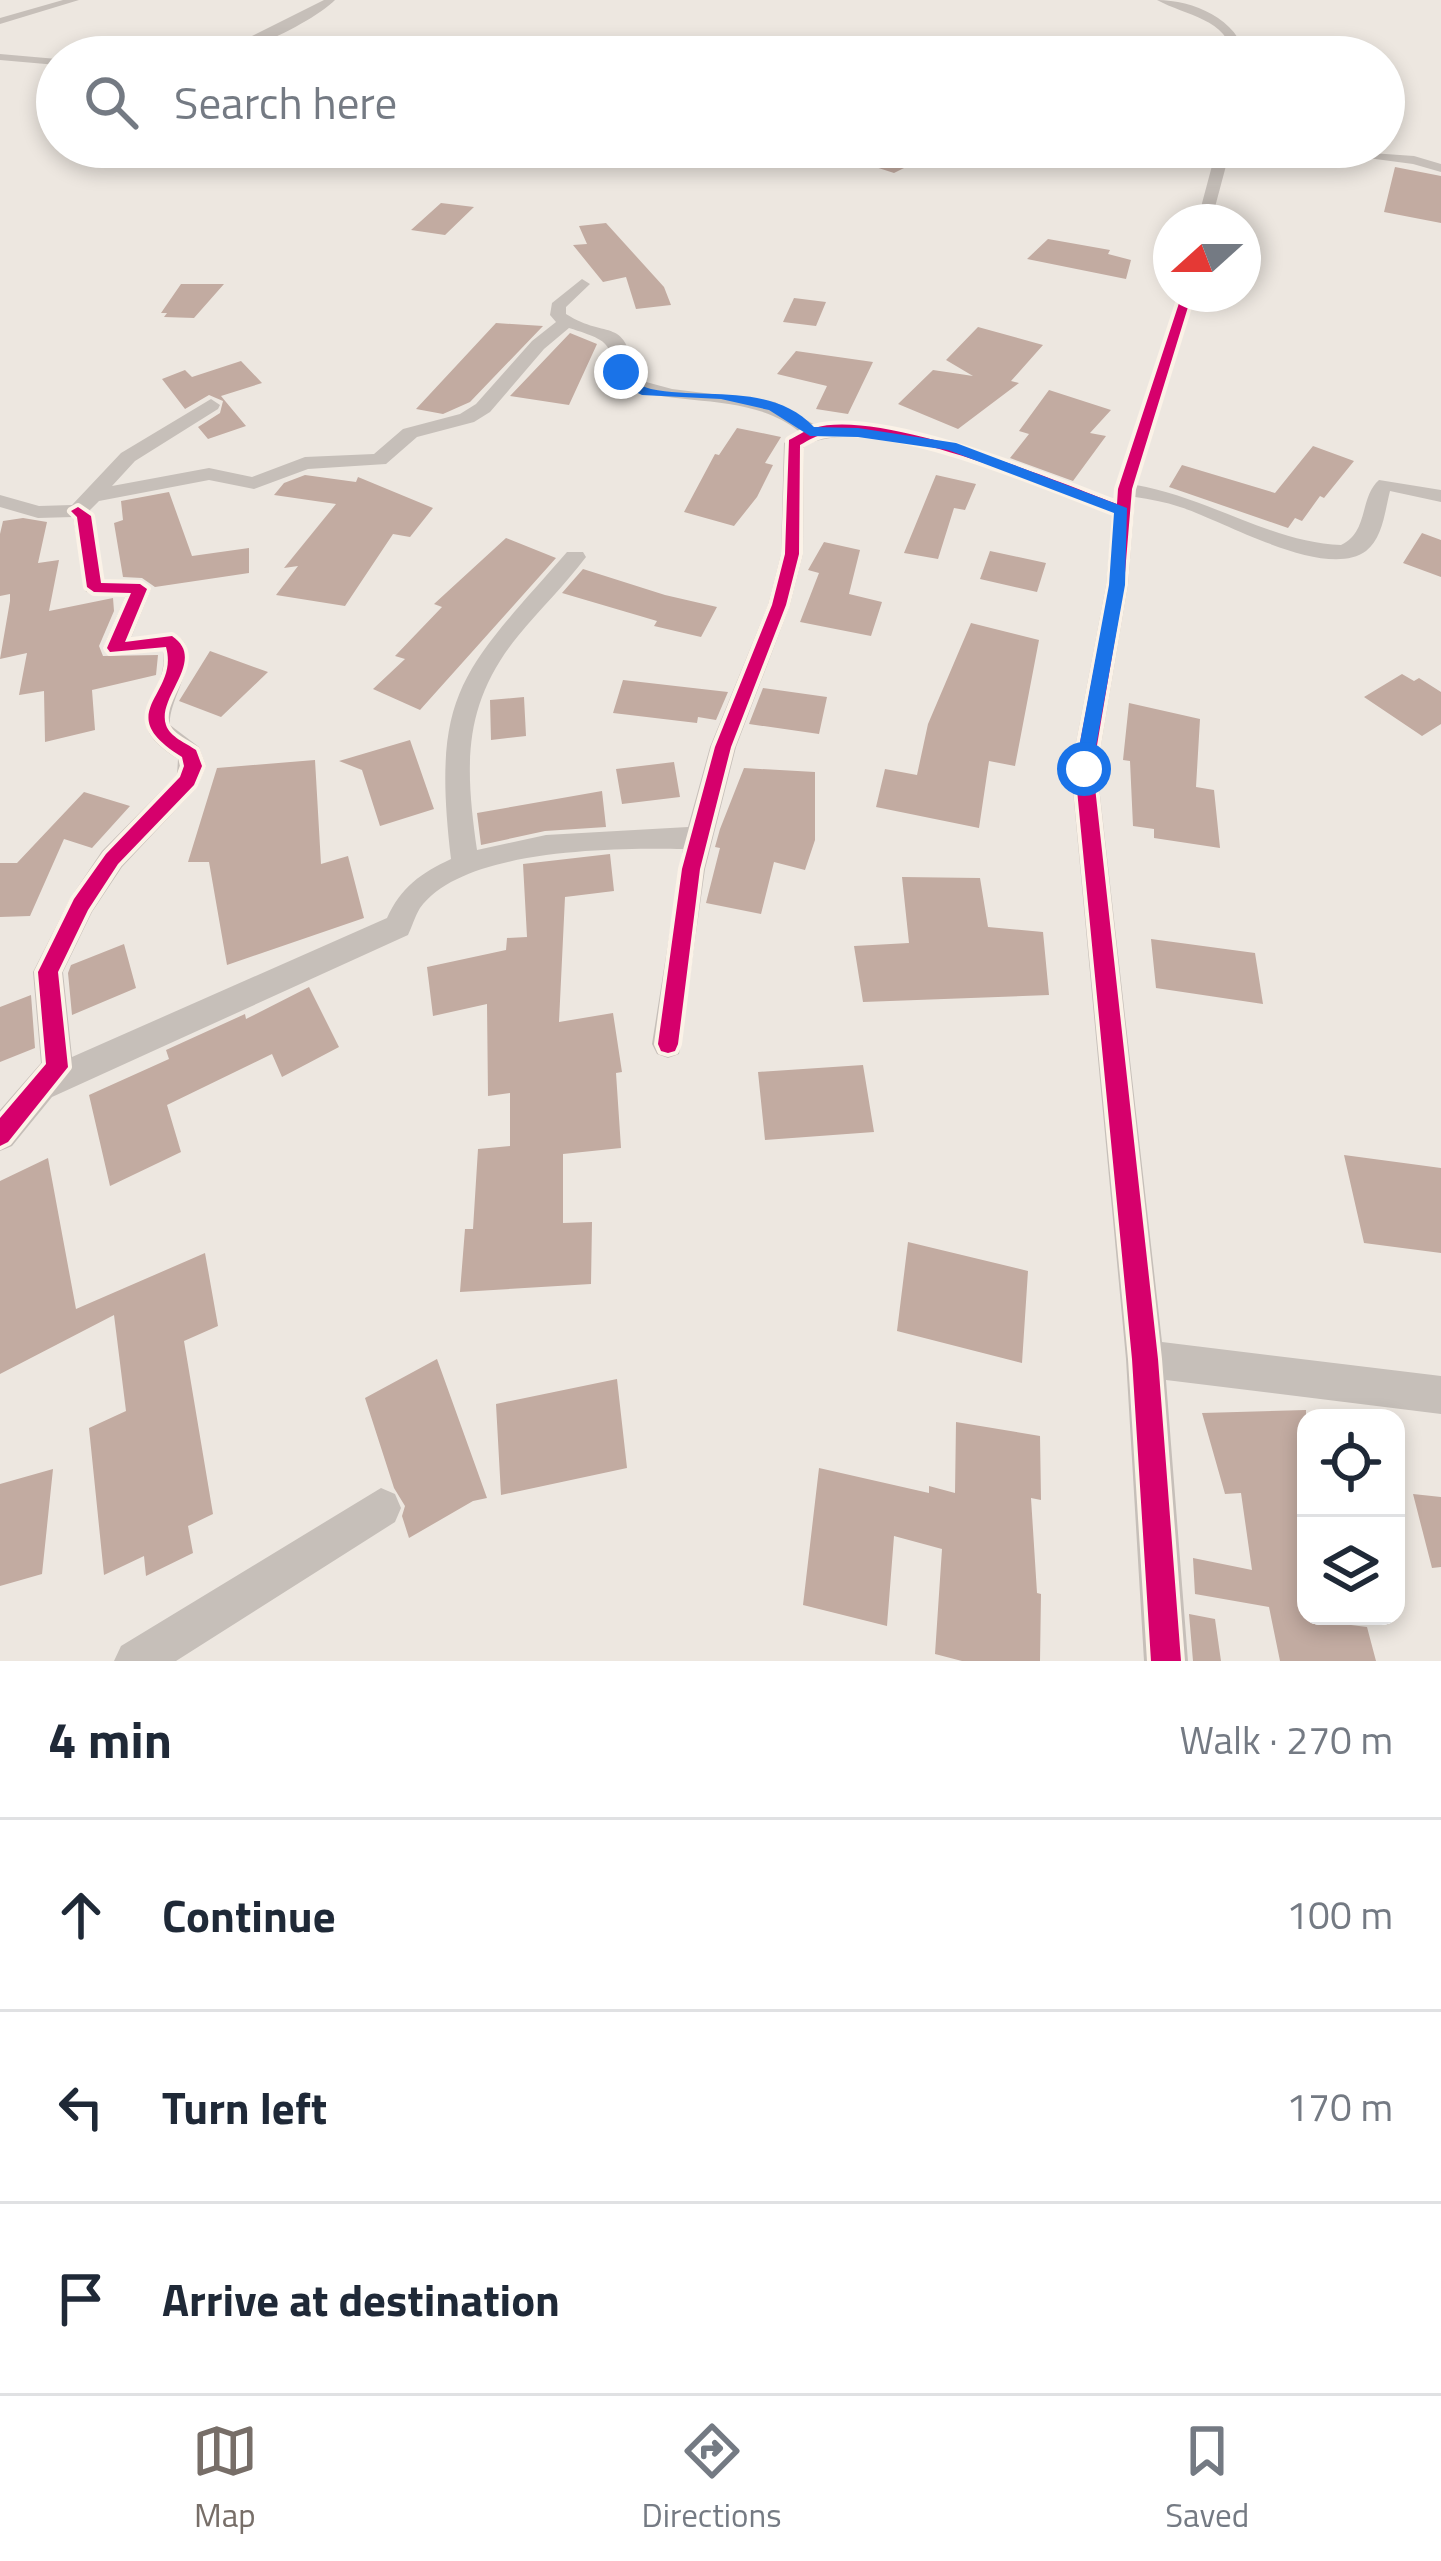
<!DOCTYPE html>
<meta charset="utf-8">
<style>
body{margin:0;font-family:"Titillium Web",sans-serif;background:#f6f6f7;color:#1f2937}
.controls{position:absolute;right:36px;bottom:36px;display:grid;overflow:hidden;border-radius:24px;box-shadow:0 6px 18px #0003}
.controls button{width:108px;height:108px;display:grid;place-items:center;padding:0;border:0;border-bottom:3px solid #e0e1e3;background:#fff;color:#1f2937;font:60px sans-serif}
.compass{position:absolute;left:1153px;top:204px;width:108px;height:108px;border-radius:50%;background:#fff;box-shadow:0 6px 18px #0003;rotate:249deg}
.stop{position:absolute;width:36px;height:36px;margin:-27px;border:9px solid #1a73e8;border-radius:50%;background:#fff}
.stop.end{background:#1a73e8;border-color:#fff;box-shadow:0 3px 12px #0008}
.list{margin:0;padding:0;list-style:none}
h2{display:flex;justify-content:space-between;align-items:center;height:156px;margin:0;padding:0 48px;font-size:51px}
h2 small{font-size:39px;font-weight:400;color:#747a83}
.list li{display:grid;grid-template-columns:78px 1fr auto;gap:36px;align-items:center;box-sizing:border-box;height:192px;padding:0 48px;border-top:3px solid #e0e1e3}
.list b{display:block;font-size:45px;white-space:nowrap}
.list em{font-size:39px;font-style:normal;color:#747a83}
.icon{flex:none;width:66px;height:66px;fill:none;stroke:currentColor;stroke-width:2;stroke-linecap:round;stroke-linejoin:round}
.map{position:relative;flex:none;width:1441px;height:1661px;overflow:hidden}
.search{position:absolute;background:#fff;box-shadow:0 6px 18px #0003;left:36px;right:36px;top:36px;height:132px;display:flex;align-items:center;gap:30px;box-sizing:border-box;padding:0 42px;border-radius:66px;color:#747a83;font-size:45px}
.sheet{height:732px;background:#fff}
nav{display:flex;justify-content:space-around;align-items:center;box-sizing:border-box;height:168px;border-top:3px solid #e0e1e3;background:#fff;font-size:33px;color:#747a83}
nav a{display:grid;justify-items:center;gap:6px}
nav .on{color:#776e68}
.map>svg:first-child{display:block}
.building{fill:#c2aba1}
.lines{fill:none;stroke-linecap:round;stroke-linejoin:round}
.minor{fill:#c6bfb9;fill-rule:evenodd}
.cycleway-casing{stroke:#fbf2e7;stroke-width:8}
.cycleway{fill:#d6006c;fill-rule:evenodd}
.route{fill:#1a73e8}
</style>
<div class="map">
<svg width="1441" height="1661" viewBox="0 0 1441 1661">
<rect width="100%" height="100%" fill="#ede7e0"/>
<path class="building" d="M829,147H946L894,173L829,152Z
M1395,167L1441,176V223L1384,212Z
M441,203L474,207L445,235L411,230Z
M606,223L664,287L671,305L636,309L626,277L603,282L573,245L587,244L579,226Z
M1048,239L1110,250L1108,254L1131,260L1126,279L1027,259Z
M181,284H224L194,318L164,317L167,313H161Z
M794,298L826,302L816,326L783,322Z
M496,323L543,326L470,402L443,414L416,409Z
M978,327L1043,345L1011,381L1019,383L958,429L898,404L933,370L973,376L946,360Z
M570,333L597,344L569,405L510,396Z
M796,351L873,362L848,414L816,409L827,386L777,374Z
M241,361L262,383L221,396L246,426L208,439L198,427L220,413L223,401L209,395L185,409L162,379L185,370L192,377Z
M1049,390L1111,410L1090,433L1106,436L1073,481L1010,458L1029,434L1019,431Z
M737,428L781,437L765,463L773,465L757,497L734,526L684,512L715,454L719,455Z
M1313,446L1354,461L1324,498L1320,496L1302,521L1295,518L1288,528L1169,487L1182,465L1275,493Z
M305,475L356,482L358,477L433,508L410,537L393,534L345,606L276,595L298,566L284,568L336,504L274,495L284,483Z
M936,475L976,484L965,510L954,508L938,559L904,553Z
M169,492L192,556L249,548V573L155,587L142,578L123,577L114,523L123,520L121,501Z
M23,518L47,522L38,563L59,560L49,611L113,598L114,611L99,646L103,656L158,655L156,675L92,690L95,730L45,742L44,691L19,695L27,653L0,659L10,601V594L0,596V534L3,521Z
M1422,533L1441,540V577L1403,563Z
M506,538L556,558L420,710L373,689L405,659L395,656L442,607L434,604Z
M824,542L860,550L849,594L882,602L871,636L800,622L819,573L808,570Z
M990,551L1046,563L1037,592L980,579Z
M583,569L665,595L717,607L701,637L654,626L657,621L562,593Z
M971,623L1039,640L1015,766L989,761L979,828L876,807L885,769L917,775L928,724Z
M210,651L268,672L221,717L179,701Z
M1402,674L1414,681L1419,678L1441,692V724L1422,736L1364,697Z
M623,680L728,692L716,720L698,717L697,723L613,713Z
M763,688L827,697L819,734L749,724Z
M524,697L526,736L491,740L490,700Z
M1129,703L1200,719L1196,787L1214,790L1220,848L1154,838V829L1133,826L1130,761L1123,760Z
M410,740L434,809L380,826L362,770L339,761Z
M315,760L321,864L348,856L364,918L227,965L209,862H188L217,768Z
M674,762L680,797L622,804L616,769Z
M744,768L815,772V840L805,870L774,862L761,914L706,903L720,848L715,847L720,829Z
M602,791L606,827L545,831L481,845L477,813Z
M84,792L130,806L92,848L64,839L30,916L0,917V863H17Z
M610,854L614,891L565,897L559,1022L613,1013L622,1072L616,1073L621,1148L563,1154V1223L592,1222L591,1284L460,1292L465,1229H473L478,1149L510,1146V1093L488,1096L487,1004L433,1016L427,967L506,950L507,938L527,937L523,864Z
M902,877L980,878L988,927L1043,932L1049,995L863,1002L854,946L909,943Z
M1151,939L1255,953L1263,1004L1156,988Z
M124,944L136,988L72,1015L68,973L71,965Z
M309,987L339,1047L282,1077L272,1054L167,1105L181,1152L110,1186L89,1095L169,1059L166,1050L245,1014L246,1019Z
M31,995L35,1048L0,1062V1007Z
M863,1065L874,1132L765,1140L758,1072Z
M1344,1155L1441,1168V1253L1364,1243Z
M48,1158L76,1309L205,1253L218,1326L184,1341L213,1514L188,1526L193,1553L146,1576L144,1556L104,1575L89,1428L126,1411L114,1315L0,1374V1181Z
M908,1242L1028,1271L1022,1363L897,1331Z
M437,1359L487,1498L473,1501L409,1538L402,1516L405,1506L394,1488L365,1398Z
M617,1379L627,1468L501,1495L496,1404Z
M1306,1410V1616H1349L1351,1625L1367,1627L1376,1661H1280L1269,1607L1195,1594L1193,1558L1252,1570L1241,1493L1225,1494L1202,1413Z
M956,1422L1040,1436L1041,1500L1031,1498L1037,1593L1041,1594L1040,1661H962L935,1654L942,1549L894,1536L887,1626L803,1605L819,1468L929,1493V1486L955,1493Z
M53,1469L42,1574L0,1586V1484Z
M1413,1494L1441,1497V1567L1432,1568Z
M1189,1614L1215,1619L1221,1661H1193Z"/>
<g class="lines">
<path class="minor" d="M63,0H79L0,24V18Z
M324,0H335C313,22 241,57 210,57Z
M1157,0C1193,0 1238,19 1246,57H1234C1227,18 1186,16 1157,0Z
M0,54L57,59V65L0,60Z
M1217,147H1231L1211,222H1197Z
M1285,147L1414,156L1441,164V172L1413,164Z
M582,279L590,284L566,307V314C608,341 626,313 635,379L672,389L775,402L815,425L855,424L908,433L1012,463L1114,501L1179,294H1195L1136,485C1206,497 1274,543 1341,545C1369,532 1359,498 1379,480L1441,490V502L1390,491C1385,510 1383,538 1366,551C1325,581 1222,520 1180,507C1165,502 1150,499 1135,497L1128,585L1097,769L1162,1342L1441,1376V1414L1166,1380L1188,1661H1144L1126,1359L1071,769L1106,585L1113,515C1043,488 871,410 804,446L803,554L790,605L736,747L705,869L679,1054L668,1058L657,1054L652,1044L683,849C616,848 463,848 420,908C415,916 412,927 408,935L52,1097L12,1146L0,1151V1110L41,1063L33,972L71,897L102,851L177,775L178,759C111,717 170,700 163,650L107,654L103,648L126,595L86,592L73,517L38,518L0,507V495L39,506L72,505L121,453L211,399L220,405L218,409L135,461L112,486L209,468L252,477L305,457L374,454L403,429L460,414L476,404L532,341L556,322L550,315L552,303ZM569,328C617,343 606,343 620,386C679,408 749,391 800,432L784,443L781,554L768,605L710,747L688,827L546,835L477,850C465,766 462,705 518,636C540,609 565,585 586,557L583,552H567C462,672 431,691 451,859C421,873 401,887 387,918L72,1057L63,972L92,912L122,867L197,787L206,766L199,747L170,725C167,698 210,649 172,633L131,638L151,589L140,582L104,580L90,510L99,501L209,480L254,489L308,469L386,464L417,437L474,422L490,412L544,349Z
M381,1488L395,1494L401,1508L395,1522L176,1661H114L121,1646Z"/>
<defs>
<path id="cycleway" d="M1182,294H1192L1132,489L1124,585L1093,769L1158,1359L1181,1661H1151L1132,1359L1075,769L1110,585L1116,513C1040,484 906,425 826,434C817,435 809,440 800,445L799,554L786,605L731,747L700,869L678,1044L675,1051L668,1053L661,1051L658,1044L682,869L715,747L772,605L785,554L789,440C797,436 806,430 814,428C879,408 1052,479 1117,504L1118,489Z
M78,507L91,516L101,583L140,584L147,589L125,642L172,636C208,660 156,697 166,725C170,737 186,743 196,750L202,766L194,785L118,864L88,910L58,972L68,1067L8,1142L0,1146V1118L46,1064L38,972L41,966L74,899L106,854L180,777L184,766L182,757C109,712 180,696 166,647L110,652L107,648L131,593L94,592L87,587L77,517L71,511Z"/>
</defs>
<use href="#cycleway" class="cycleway-casing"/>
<use href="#cycleway" class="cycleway"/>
</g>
<path class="route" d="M621,368C631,376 637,386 651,389C705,400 771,382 814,427L858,428L956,443L1127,508L1125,585L1091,774L1084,776L1075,769L1109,585L1114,513L948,450L858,437L810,436L769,410L721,399L642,395L621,385L615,372Z"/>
</svg>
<div class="controls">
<button><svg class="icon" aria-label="locate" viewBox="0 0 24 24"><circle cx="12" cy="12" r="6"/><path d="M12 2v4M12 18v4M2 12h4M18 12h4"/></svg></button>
<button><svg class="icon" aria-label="layers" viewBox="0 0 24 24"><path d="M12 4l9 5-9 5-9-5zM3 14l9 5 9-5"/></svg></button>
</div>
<svg class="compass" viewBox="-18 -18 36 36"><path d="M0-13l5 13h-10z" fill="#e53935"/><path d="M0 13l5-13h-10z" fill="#747a83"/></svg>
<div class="stop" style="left:1084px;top:769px"></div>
<div class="stop end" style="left:621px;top:372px"></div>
<div class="search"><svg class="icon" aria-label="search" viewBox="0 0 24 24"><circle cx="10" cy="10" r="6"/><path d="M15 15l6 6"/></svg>Search here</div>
</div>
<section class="sheet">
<h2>4 min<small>Walk · 270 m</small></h2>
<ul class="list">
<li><svg class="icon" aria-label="ahead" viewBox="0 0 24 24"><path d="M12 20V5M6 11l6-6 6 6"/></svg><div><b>Continue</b></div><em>100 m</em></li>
<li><svg class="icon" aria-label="left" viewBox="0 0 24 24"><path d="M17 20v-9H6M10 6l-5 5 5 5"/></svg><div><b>Turn left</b></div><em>170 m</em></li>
<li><svg class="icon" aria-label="arrive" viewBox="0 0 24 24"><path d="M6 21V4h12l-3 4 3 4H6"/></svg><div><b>Arrive at destination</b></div></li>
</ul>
</section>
<nav>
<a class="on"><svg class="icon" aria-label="map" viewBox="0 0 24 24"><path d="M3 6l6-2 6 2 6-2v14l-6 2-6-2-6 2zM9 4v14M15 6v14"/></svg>Map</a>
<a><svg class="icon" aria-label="directions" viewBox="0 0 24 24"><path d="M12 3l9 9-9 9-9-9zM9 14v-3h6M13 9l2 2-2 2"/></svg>Directions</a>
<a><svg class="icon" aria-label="saved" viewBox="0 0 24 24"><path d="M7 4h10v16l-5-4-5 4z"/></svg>Saved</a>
</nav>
